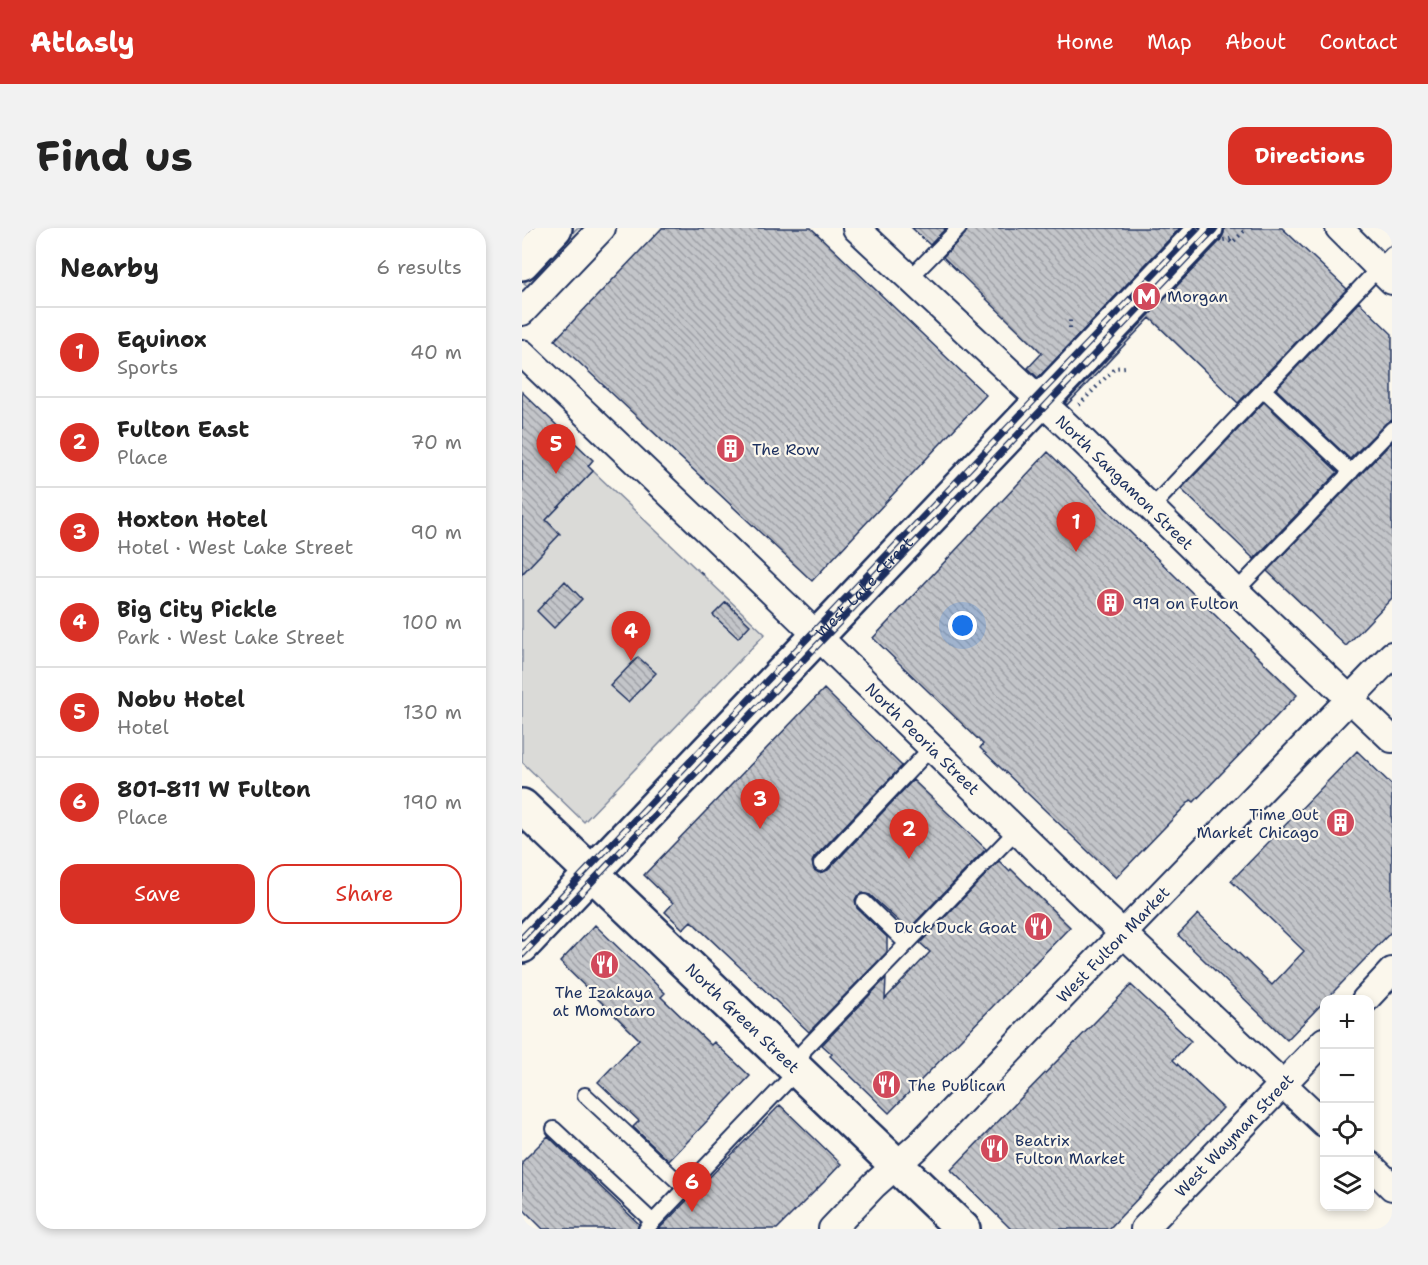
<!DOCTYPE html>
<meta charset="utf-8">
<style>
body{margin:0;font-family:"Shantell Sans",sans-serif;background:#f2f2f2;color:#222}
.controls{position:absolute;right:18px;bottom:18px;display:grid;overflow:hidden;border-radius:12px;box-shadow:0 3px 9px #0003}
.controls button{width:54px;height:54px;display:grid;place-items:center;padding:0;border:0;border-bottom:2px solid #e0e0e0;background:#fff;color:#222;font:30px sans-serif}
.you{position:absolute;left:441px;top:398px;width:21px;height:21px;margin:-15px;border:4px solid #fff;border-radius:50%;background:#1a73e8;box-shadow:0 0 0 9px #1a73e833}
.badge{display:grid;place-items:center;width:39px;height:39px;border-radius:50%;background:#d93025;color:#fff;font-size:20px;font-weight:700}
.pin{position:absolute;translate:-50% -50px;filter:drop-shadow(0 2px 3px #0008)}
.pin::after{content:'';position:absolute;top:32px;width:21px;height:18px;background:inherit;clip-path:polygon(0 0,100% 0,50% 100%)}
.list{margin:0;padding:0;list-style:none}
h2{display:flex;justify-content:space-between;align-items:center;height:78px;margin:0;padding:0 24px;font-size:26px}
h2 small{font-size:20px;font-weight:400;color:#767676}
.list li{display:grid;grid-template-columns:39px 1fr auto;gap:18px;align-items:center;box-sizing:border-box;height:90px;padding:0 24px;border-top:2px solid #e0e0e0}
.list b{display:block;font-size:22px;white-space:nowrap}
.list p{margin:0;font-size:20px;white-space:nowrap;color:#767676}
.list em{font-size:20px;font-style:normal;color:#767676}
.actions{display:flex;gap:12px;padding:18px 24px}
.actions a{flex:1;padding:14px 0;border:2px solid #d93025;border-radius:18px;text-align:center;font-size:21px;color:#d93025}
.actions .main{background:#d93025;color:#fff}
.icon{flex:none;width:33px;height:33px;fill:none;stroke:currentColor;stroke-width:2;stroke-linecap:round;stroke-linejoin:round}
.map{position:relative;flex:none;width:870px;height:1001px;overflow:hidden;border-radius:18px}
header{display:flex;align-items:center;gap:36px;box-sizing:border-box;height:84px;padding:0 30px;background:#d93025;color:#fff}
header strong{font-size:28px}
nav{display:flex;gap:33px;margin-inline-start:auto;font-size:21px}
.intro{display:flex;align-items:center;justify-content:space-between;box-sizing:border-box;height:144px;padding:0 36px}
h1{margin:0;font-size:42px}
.button{padding:15px 27px;border-radius:18px;background:#d93025;color:#fff;font-size:21px;font-weight:700}
main{display:flex;gap:36px;padding:0 36px}
aside{flex:1;background:#fff;border-radius:18px;box-shadow:0 3px 9px #0003}
.map>svg:first-child{display:block}
.grass{fill:url(#grass-tufts);stroke:#7a849a;stroke-width:1.5}
.park{fill:#dadad7;stroke:#7a849a;stroke-width:1.5}
.building{fill:url(#building-back-hatch);stroke:#1b2f5e;stroke-width:1.5}
.lines{fill:none;stroke-linecap:round;stroke-linejoin:round}
.lane-casing{stroke:#1b2f5e;stroke-width:18}
.street-casing{stroke:#1b2f5e;stroke-width:30}
.secondary-casing{stroke:#1b2f5e;stroke-width:38}
.path{stroke:#1b2f5e;stroke-width:4;stroke-dasharray:1.5 4.5;stroke-linecap:butt}
.lane{stroke:#fbf7ec;stroke-width:14}
.street{stroke:#fbf7ec;stroke-width:26}
.secondary{stroke:#fbf7ec;stroke-width:33}
.rail-casing{stroke:#1b2f5e;stroke-width:7}
.rail{stroke:#fbf7ec;stroke-width:4.5;stroke-dasharray:14;stroke-linecap:butt}
.path-bridge{stroke:#1b2f5e;stroke-width:4;stroke-dasharray:1.5 4.5;stroke-linecap:butt}
.labels{text-anchor:middle;dominant-baseline:central;stroke-width:4.5;stroke-linejoin:round;paint-order:stroke}
.poi-label{font-size:16px;fill:#1b2f5e;stroke:#fbf7ec;text-anchor:start}
.street-label{font-size:16px;fill:#1b2f5e;stroke:#fbf7ec}
</style>
<header>
<strong>Atlasly</strong>
<nav><a>Home</a><a>Map</a><a>About</a><a>Contact</a></nav>
</header>
<div class="intro"><h1>Find us</h1><a class="button">Directions</a></div>
<main>
<aside>
<h2>Nearby<small>6 results</small></h2>
<ul class="list">
<li><span class="badge">1</span><div><b>Equinox</b><p>Sports</p></div><em>40 m</em></li>
<li><span class="badge">2</span><div><b>Fulton East</b><p>Place</p></div><em>70 m</em></li>
<li><span class="badge">3</span><div><b>Hoxton Hotel</b><p>Hotel · West Lake Street</p></div><em>90 m</em></li>
<li><span class="badge">4</span><div><b>Big City Pickle</b><p>Park · West Lake Street</p></div><em>100 m</em></li>
<li><span class="badge">5</span><div><b>Nobu Hotel</b><p>Hotel</p></div><em>130 m</em></li>
<li><span class="badge">6</span><div><b>801-811 W Fulton</b><p>Place</p></div><em>190 m</em></li>
</ul>
<div class="actions"><a class="main">Save</a><a>Share</a></div>
</aside>
<div class="map">
<svg width="870" height="1001" viewBox="0 0 870 1001">
<defs>
<pattern id="grass-tufts" width="24" height="20" patternUnits="userSpaceOnUse" patternTransform="scale(1.5)"><rect width="24" height="20" fill="#dadad7"/><path d="M3 7l-1-3M5 7V3M7 7l1-3M15 17l-1-3M17 17v-4M19 17l1-3" fill="none" stroke="#babbbb"/></pattern>
<pattern id="building-back-hatch" width="6" height="6" patternUnits="userSpaceOnUse" patternTransform="scale(1.5)"><rect width="6" height="6" fill="#c3c5c9"/><path d="M-1 5l2 2M0 0l6 6M5-1l2 2" fill="none" stroke="#9ea0a6"/></pattern>
</defs>
<rect width="100%" height="100%" fill="#fbf7ec"/>
<filter id="ink" filterUnits="userSpaceOnUse"><feTurbulence type="fractalNoise" baseFrequency=".0167" numOctaves="2"/><feDisplacementMap in="SourceGraphic" scale="12" xChannelSelector="R" yChannelSelector="G"/><feConvolveMatrix kernelMatrix="1 2 1 2 8 2 1 2 1" color-interpolation-filters="sRGB"/></filter>
<g filter="url(#ink)">
<path class="grass" d="M55,0H65L8,60L2,55Z"/>
<path class="park" d="M71,243L243,406L62,594L0,534V317Z"/>
<path class="building" d="M140,0H289L464,167L290,353L33,112Z
M390,0H424L408,17Z
M446,0H658L516,150L506,140L520,125L421,29L443,6Z
M702,0H760L825,61L716,175L628,90L545,177L543,175L698,13L702,5Z
M837,74L870,106V192L864,195L828,231L754,161Z
M0,164L71,232L66,238L71,243L24,292L38,306L0,346Z
M742,174L816,244L732,331L659,261Z
M870,214V370L824,418L745,343Z
M526,224L775,467L672,574L669,572L594,650L458,520L461,516L351,410Z
M43,353L60,371L32,400L15,383Z
M204,374L228,397L216,410L191,387Z
M116,429L134,445L106,474L88,458Z
M302,461L380,538L292,630L290,634L292,642L297,645L306,642L391,552L464,621L386,702L348,667L340,665L335,668L333,672L335,680L365,709V724L287,804L169,693L161,701L143,684L151,675L122,647Z
M835,523L870,557V703L765,812L656,707L676,686L750,757L782,723L709,653Z
M477,633L487,643L489,641L548,699L367,885L308,828L310,826L300,817L364,750L363,771L408,724L398,715Z
M73,697L143,765L139,769L189,817L192,814L228,848L147,933L111,899L117,893L76,854L117,811L38,734Z
M609,757L669,813L651,832L701,880L587,1001H489L429,942Z
M258,877L319,936L302,954L255,1001H137Z
M26,908L117,996L115,1001H21L0,980V934Z"/>
<g class="lines">
<defs>
<path id="lane" d="M388,50L437,0
M741,161L829,244
M630,279L870,26
M714,363L870,201
M299,636L410,519
M342,674L385,716
M63,867L163,960
M32,901L131,994
M124,1001L276,842L282,822L495,602"/>
<g id="street">
<path id="s1" d="M334,0L554,206L714,363L870,511"/>
<path d="M817,0L870,53"/>
<path d="M0,84L80,0"/>
<path id="s2" d="M0,125L270,383L575,681L802,895"/>
<path d="M843,772L870,743"/>
<path d="M848,937L870,959"/>
<path id="s3" d="M310,1001L352,957L397,917L870,427"/>
<path id="s4" d="M622,1001L802,813"/>
</g>
<g id="secondary">
<path d="M0,35L33,0"/>
<path id="s5" d="M0,578L441,1001"/>
<path id="s6" d="M0,718L684,0"/>
</g>
</defs>
<use href="#lane" class="lane-casing"/>
<use href="#street" class="street-casing"/>
<use href="#secondary" class="secondary-casing"/>
<path class="path" d="M708,13L710,15L725,0
M548,100V89
M557,177L593,140L603,139
M179,345L182,341"/>
<use href="#lane" class="lane"/>
<use href="#street" class="street"/>
<use href="#secondary" class="secondary"/>
<defs>
<path id="rail" d="M0,710L676,0
M0,727L693,0"/>
</defs>
<use href="#rail" class="rail-casing"/>
<use href="#rail" class="rail"/>
<path class="path-bridge" d="M688,0L701,12L713,10"/>
</g>
</g>
<defs>
<symbol id="metro-disc" viewBox="-11 -11 22 22"><circle r="9.5" fill="#d1495b" stroke="#fbf7ec"/><path d="M-5.5 5V-5H-3L0 0L3-5H5.5V5H3V-.5L0 4L-3-.5V5Z" fill="#fff"/></symbol>
<symbol id="building-disc" viewBox="-11 -11 22 22"><circle r="9.5" fill="#d1495b" stroke="#fbf7ec"/><path d="M-4-6H4V6H1V3H-1V6H-4ZM-2.5-4.3h1.7v1.8h-1.7ZM.8-4.3h1.7v1.8H.8ZM-2.5-1h1.7V.8h-1.7ZM.8-1h1.7V.8H.8Z" fill="#fff"/></symbol>
<symbol id="restaurant-disc" viewBox="-11 -11 22 22"><circle r="9.5" fill="#d1495b" stroke="#fbf7ec"/><path d="M-5-6h1v4h1v-4h1v4h1v-4h1v5L-1.5 .5V6h-2V.5L-5-1ZM5-6V6H3V1.5H1.5Q1.5-4 5-6Z" fill="#fff"/></symbol>
</defs>
<g fill-rule="evenodd">
<use href="#metro-disc" x="608" y="52" width="33" height="33"/>
<use href="#building-disc" x="192" y="204" width="33" height="33"/>
<use href="#building-disc" x="572" y="358" width="33" height="33"/>
<use href="#building-disc" x="802" y="578" width="33" height="33"/>
<use href="#restaurant-disc" x="500" y="682" width="33" height="33"/>
<use href="#restaurant-disc" x="66" y="720" width="33" height="33"/>
<use href="#restaurant-disc" x="348" y="840" width="33" height="33"/>
<use href="#restaurant-disc" x="456" y="904" width="33" height="33"/>
</g>
<g class="labels">
<g class="poi-label">
<text x="645" y="68">Morgan</text>
<text x="230" y="221">The Row</text>
<text x="610" y="375">919 on Fulton</text>
<text x="797" y="586" text-anchor="end">Time Out<tspan x="797" dy="18">Market Chicago</tspan></text>
<text x="495" y="699" text-anchor="end">Duck Duck Goat</text>
<text x="82" y="764" text-anchor="middle">The Izakaya<tspan x="82" dy="18">at Momotaro</tspan></text>
<text x="386" y="857">The Publican</text>
<text x="493" y="912">Beatrix<tspan x="493" dy="18">Fulton Market</tspan></text>
</g>
<g class="street-label">
<text stroke="none"><textPath href="#s1" startOffset="370">North Sangamon Street</textPath></text>
<text stroke="none"><textPath href="#s6" startOffset="496">West Lake Street</textPath></text>
<text stroke="none"><textPath href="#s2" startOffset="556">North Peoria Street</textPath></text>
<text stroke="none"><textPath href="#s3" startOffset="400">West Fulton Market</textPath></text>
<text stroke="none"><textPath href="#s5" startOffset="306">North Green Street</textPath></text>
<text stroke="none"><textPath href="#s4" startOffset="130">West Wayman Street</textPath></text>
</g>
</g>
</svg>
<div class="controls">
<button>+</button>
<button>−</button>
<button><svg class="icon" aria-label="locate" viewBox="0 0 24 24"><circle cx="12" cy="12" r="6"/><path d="M12 2v4M12 18v4M2 12h4M18 12h4"/></svg></button>
<button><svg class="icon" aria-label="layers" viewBox="0 0 24 24"><path d="M12 4l9 5-9 5-9-5zM3 14l9 5 9-5"/></svg></button>
</div>
<div class="you"></div>
<div class="pin badge" style="left:554px;top:324px">1</div>
<div class="pin badge" style="left:387px;top:631px">2</div>
<div class="pin badge" style="left:238px;top:601px">3</div>
<div class="pin badge" style="left:109px;top:433px">4</div>
<div class="pin badge" style="left:34px;top:246px">5</div>
<div class="pin badge" style="left:170px;top:984px">6</div>
</div>
</main>
